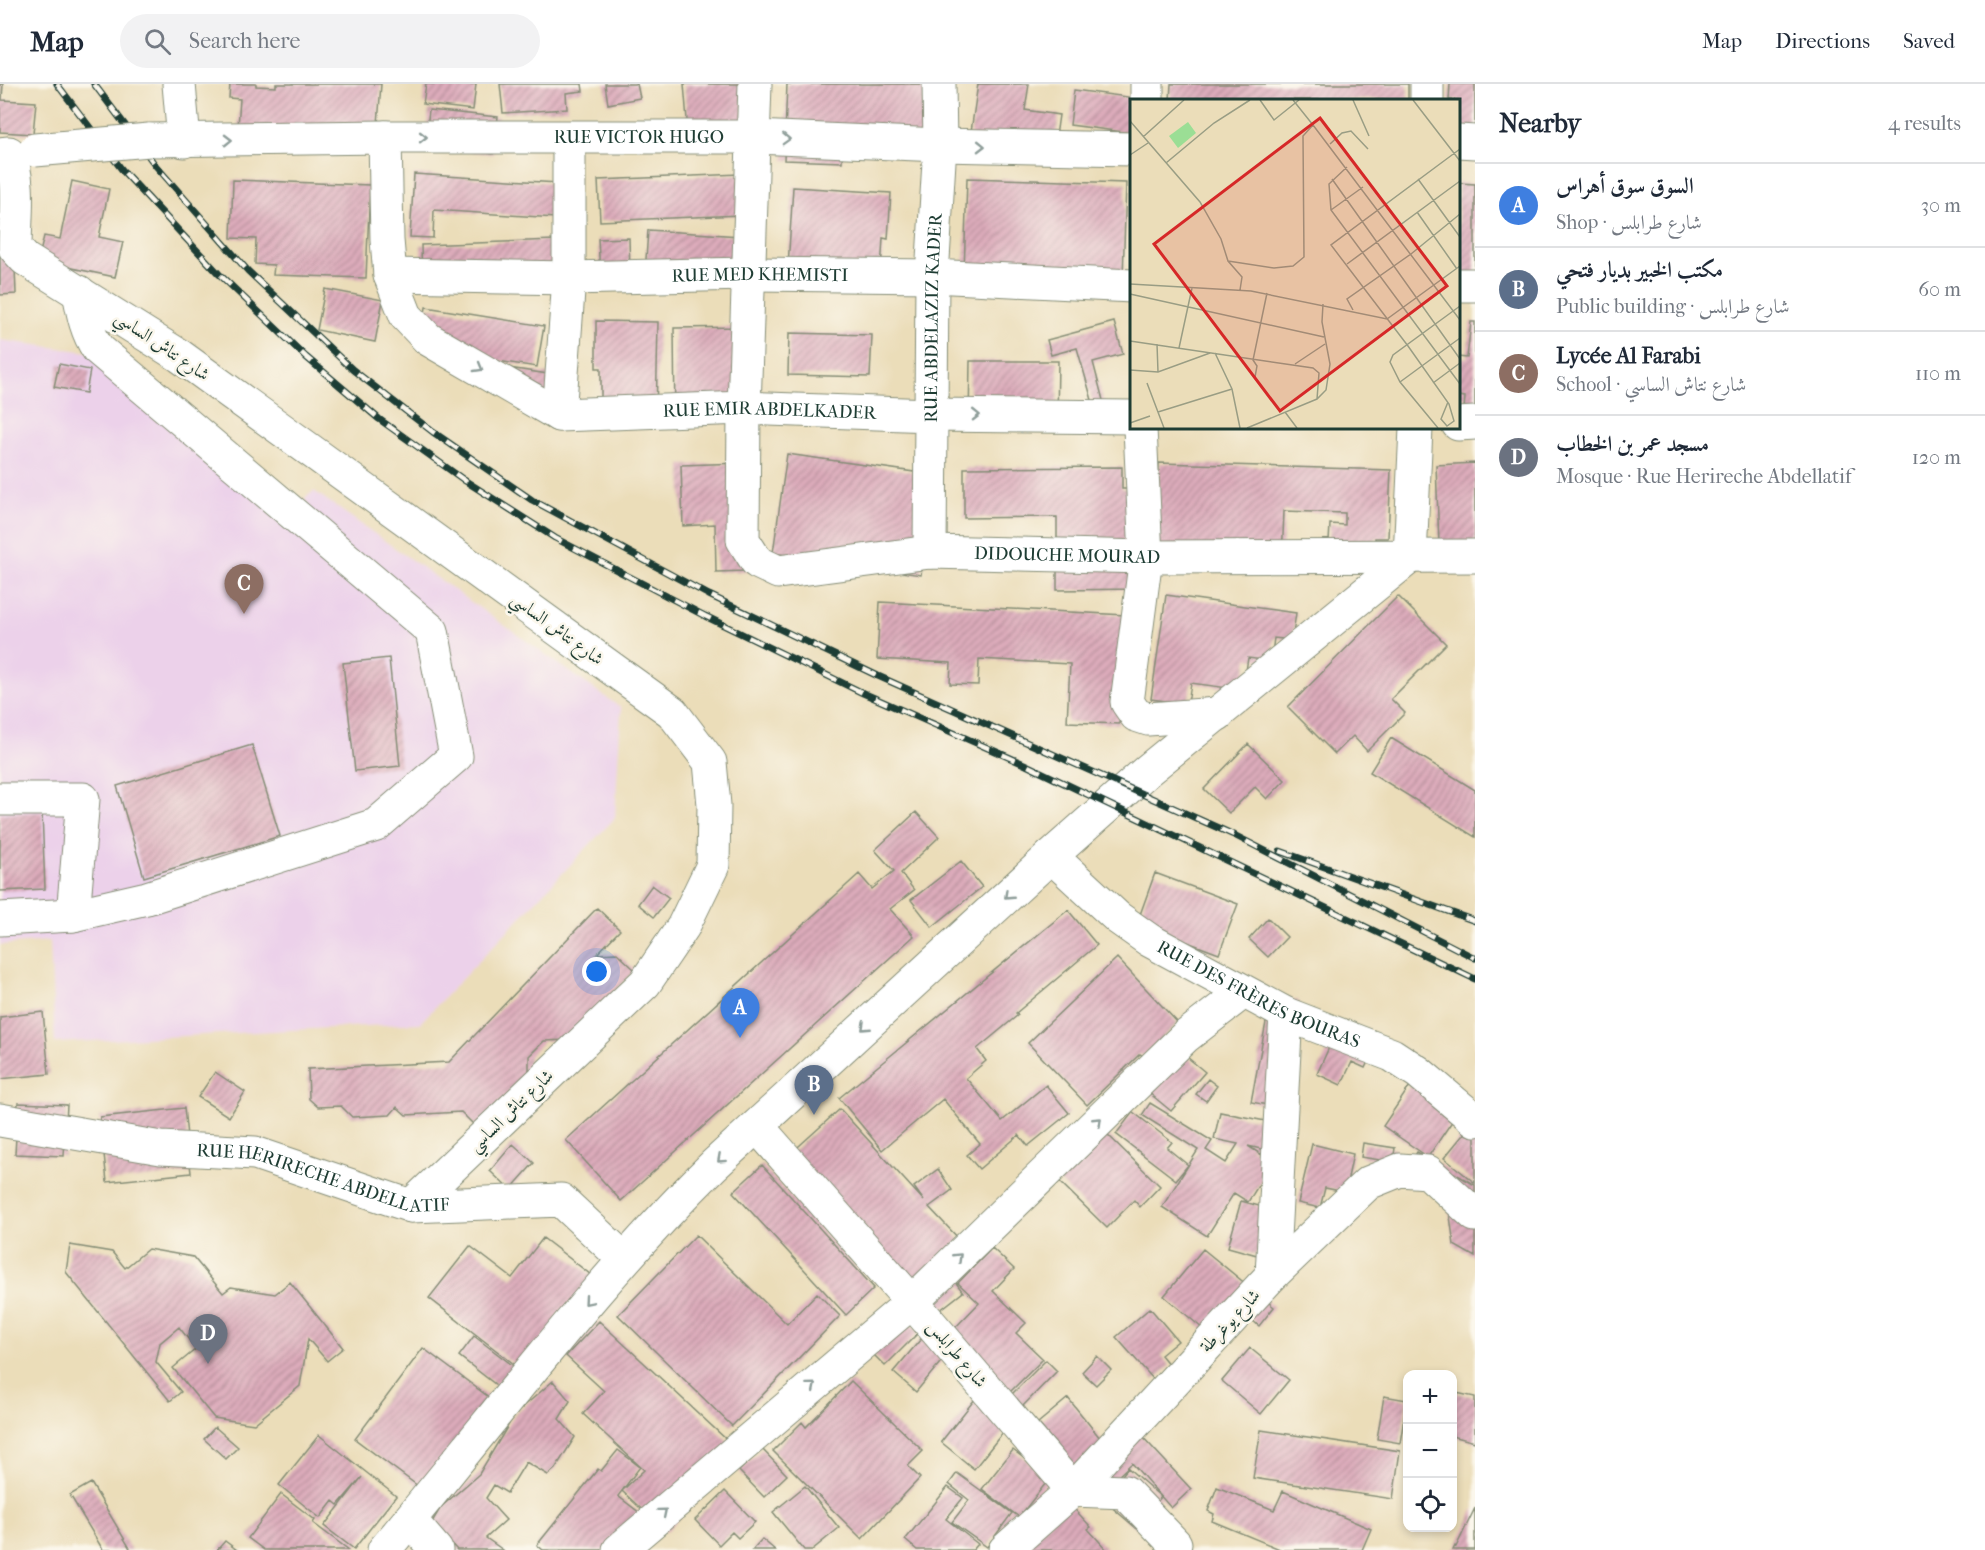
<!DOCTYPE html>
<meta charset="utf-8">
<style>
body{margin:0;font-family:"IM FELL French Canon",Amiri,serif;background:#f2f2f3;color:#1f2937}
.controls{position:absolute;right:18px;bottom:18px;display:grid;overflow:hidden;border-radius:12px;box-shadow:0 3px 9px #0003}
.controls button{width:54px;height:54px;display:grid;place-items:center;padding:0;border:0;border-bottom:2px solid #e0e1e3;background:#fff;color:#1f2937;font:30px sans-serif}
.you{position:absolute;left:597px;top:888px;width:21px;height:21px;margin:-15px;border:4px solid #fff;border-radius:50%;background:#1a73e8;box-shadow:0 0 0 9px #1a73e833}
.badge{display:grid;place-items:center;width:39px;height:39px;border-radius:50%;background:#db2777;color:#fff;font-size:20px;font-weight:700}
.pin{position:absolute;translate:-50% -50px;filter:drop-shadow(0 2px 3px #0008)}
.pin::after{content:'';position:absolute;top:32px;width:21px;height:18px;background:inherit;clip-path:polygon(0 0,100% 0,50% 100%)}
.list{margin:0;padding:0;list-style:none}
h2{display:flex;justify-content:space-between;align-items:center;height:78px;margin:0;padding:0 24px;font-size:26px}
h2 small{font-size:20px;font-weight:400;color:#747a83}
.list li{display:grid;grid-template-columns:39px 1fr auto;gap:18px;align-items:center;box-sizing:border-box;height:84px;padding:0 24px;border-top:2px solid #e0e1e3}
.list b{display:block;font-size:22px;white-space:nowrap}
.list p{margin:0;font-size:20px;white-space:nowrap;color:#747a83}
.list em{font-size:20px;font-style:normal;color:#747a83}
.icon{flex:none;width:33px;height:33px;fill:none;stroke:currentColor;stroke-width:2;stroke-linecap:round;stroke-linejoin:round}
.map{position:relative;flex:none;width:1475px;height:1466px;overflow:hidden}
header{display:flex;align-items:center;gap:36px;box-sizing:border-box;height:84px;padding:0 30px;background:#fff;border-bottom:2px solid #e0e1e3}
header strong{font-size:28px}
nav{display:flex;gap:33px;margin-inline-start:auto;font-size:21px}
.search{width:420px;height:54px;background:#f2f2f3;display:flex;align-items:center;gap:15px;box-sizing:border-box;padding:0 21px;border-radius:33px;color:#747a83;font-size:22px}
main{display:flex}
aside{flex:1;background:#fff}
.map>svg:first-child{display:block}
.built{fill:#ecd1ea}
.building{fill:url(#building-hatch)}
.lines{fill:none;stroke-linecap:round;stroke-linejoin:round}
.minor-casing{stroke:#858d76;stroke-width:35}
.minor{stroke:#fff;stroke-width:33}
.rail-casing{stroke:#1f3d34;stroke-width:7}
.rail{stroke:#fbf7ec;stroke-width:4.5;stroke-dasharray:14;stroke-linecap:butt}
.minor-bridge-casing{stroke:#858d76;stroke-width:35;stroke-linecap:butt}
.minor-bridge{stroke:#fff;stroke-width:33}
.oneway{stroke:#8f9e9a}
.labels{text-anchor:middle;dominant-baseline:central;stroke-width:5;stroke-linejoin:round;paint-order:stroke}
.street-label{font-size:18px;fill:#1f3d34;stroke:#fbf7ec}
.inset-road{fill:none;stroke:#999d84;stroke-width:1.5}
.view{fill:#d62828;fill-opacity:0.15;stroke:#d62828;stroke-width:3}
.inset-edge{fill:none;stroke:#1f3d34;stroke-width:3}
</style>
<header>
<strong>Map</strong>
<div class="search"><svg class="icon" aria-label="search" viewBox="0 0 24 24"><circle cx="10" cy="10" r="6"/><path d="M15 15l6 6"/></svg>Search here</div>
<nav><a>Map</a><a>Directions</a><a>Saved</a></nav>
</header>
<main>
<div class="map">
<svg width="1475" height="1466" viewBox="0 0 1475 1466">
<defs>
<pattern id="building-hatch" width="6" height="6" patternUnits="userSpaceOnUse" patternTransform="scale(1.5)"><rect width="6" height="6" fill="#ddacbb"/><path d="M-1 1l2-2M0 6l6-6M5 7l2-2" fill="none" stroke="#b38d99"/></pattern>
</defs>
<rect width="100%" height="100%" fill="#fbf7ec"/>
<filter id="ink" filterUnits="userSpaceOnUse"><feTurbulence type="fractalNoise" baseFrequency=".0167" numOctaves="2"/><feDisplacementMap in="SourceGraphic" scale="12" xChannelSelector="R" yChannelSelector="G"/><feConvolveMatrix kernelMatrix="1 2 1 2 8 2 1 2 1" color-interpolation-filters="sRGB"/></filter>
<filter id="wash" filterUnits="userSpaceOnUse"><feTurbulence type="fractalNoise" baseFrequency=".008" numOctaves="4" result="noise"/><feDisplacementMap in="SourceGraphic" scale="24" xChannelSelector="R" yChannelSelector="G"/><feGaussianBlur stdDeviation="1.35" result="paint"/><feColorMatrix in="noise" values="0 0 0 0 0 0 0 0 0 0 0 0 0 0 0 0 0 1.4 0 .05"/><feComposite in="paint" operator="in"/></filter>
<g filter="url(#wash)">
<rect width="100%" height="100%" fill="#ebddb9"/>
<path class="built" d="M0,256L103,270L310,422L304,415L314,407L621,624L615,734L420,939L55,959L50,857L0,861Z"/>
<g id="blocks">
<path class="building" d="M0,0H3L2,16L36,18L33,50L0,48Z
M230,0H256V2L276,3V0H381L376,67L237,57L240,15L229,14Z
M426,0H476L473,26L423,20Z
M500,0H582L583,7L566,9L567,25L503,29Z
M605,0H637L640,14L608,20Z
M684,0H742L746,55L689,60Z
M787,0H930L928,65L843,46L842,78L784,76Z
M978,0H1029L1025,26L1059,31L1053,73L969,61Z
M1171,0H1408V16H1170Z
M1450,0H1475V67H1458V16H1449Z
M1074,6L1136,14L1131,16V49L1070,41Z
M429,26L498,33L493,70L425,62Z
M414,90L558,99L556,134L434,126L433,154L410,153Z
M740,90L741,131L600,137L598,96Z
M967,94L1126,99L1123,195L964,190Z
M233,96L370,101L366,194L273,191L274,181L255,180L256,155L231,154Z
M72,97L109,105L99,153L123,158L115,193L38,177L44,152L60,155Z
M1458,99L1475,100V202L1458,201Z
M793,103L891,109L888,155L883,154L880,203L787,198Z
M648,146L740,152L737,196L645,190Z
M629,154L630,189L600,190L598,155Z
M555,156L556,194L422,199L421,161Z
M0,158H14L16,210L0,211Z
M325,205L383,216L375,258L317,246Z
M426,223L544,242L537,283L420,265Z
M596,237L658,238L656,335L601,334V284H596Z
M1114,238L1123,270L1093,278L1104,320L1094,323L1077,264L1051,271L1047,256Z
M1471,238H1475V339L1463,338L1465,313L1458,312V273L1467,274Z
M745,243V338L675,339L674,244Z
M789,249L872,251L870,293L788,291Z
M970,277H1058L1057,337H969Z
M59,280L90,286L86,309L54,303Z
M509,284L554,291L550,317Z
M787,370L935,391L921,491L773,469Z
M742,379L746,487L716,488L715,440L683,442L681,381Z
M1159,379L1391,386L1388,454H1375L1374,476L1329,458L1330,440L1345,441V429L1284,427L1282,476L1156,472Z
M1475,379V459L1439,460L1436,381Z
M1122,383V405H1140V505L1057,506V433L964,434V384Z
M1166,511L1296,529L1292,556L1274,554L1271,577L1248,574L1243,606L1191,599L1188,620L1151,615Z
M1398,512L1446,560L1391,615L1405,629L1367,667L1353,652L1335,670L1288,623Z
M880,518L1125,531L1119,640L1067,638L1070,580L979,575L978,601L950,600L951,579L877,575Z
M389,574L400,682L355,687L343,579Z
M1391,654L1475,706V753L1370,688Z
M1248,660L1285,696L1267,715L1255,703L1229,729L1204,705Z
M252,661L280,752L144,793L117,702Z
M42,728L45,805L0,807V730Z
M916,728L939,753L901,789L914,806L890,825L914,852L621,1117L566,1056L859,790L872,805L894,787L875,766Z
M961,777L982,803L932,843L911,816Z
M1155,789L1238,820L1219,870L1137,839Z
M652,801L669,814L654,833L638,820Z
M597,824L620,846L597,870L617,869L635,886L568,956L544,957L529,972V989L477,1044L461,1028L406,1031L397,1023L390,1031L352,1033L341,1022L318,1023L309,1015L308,985L449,978Z
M1068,826L1097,861L1016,929L1018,931L977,965L986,977L966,994L1002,1037L1046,1001L1069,1029L1028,1062L1019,1051L979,1085L967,1071L980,1060L943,1015L882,1066L839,1014Z
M1268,834L1287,853L1268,873L1249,855Z
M1117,874L1178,939L1143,972L1140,970L1087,1021L1028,959Z
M1271,912L1299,917L1279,1023L1251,1018Z
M43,928L49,990L0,995V933Z
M1336,948L1374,965L1365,984L1352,978L1341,1001L1317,990Z
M1181,968L1205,988L1171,1027L1148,1008Z
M1422,984L1457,1030L1428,1073L1383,1042Z
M215,988L245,1008L229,1033L198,1013Z
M1208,995L1217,1002L1206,1017L1196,1010Z
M18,1019L67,1021L64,1072L15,1070Z
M1150,1019L1212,1057L1206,1066L1226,1079L1238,1060L1214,1055L1220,1028L1280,1040L1274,1068L1248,1062L1273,1078L1248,1118L1234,1109L1207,1152L1162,1123L1198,1066L1142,1031Z
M184,1024L191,1089L107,1098L100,1033Z
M840,1025L924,1117L914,1103L938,1085L952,1106L929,1123L960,1156L909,1203L789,1071Z
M1133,1028L1172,1058L1167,1064L1188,1081L1176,1096L1116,1050Z
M1472,1040L1475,1042V1099L1444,1074Z
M1104,1047L1160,1102L1140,1123L1134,1116L1107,1144L1057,1095Z
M1363,1059L1395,1064L1393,1078L1361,1073Z
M513,1060L534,1079L510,1106L490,1087Z
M1312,1060L1353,1070L1345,1108L1325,1104L1320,1124L1298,1119Z
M1417,1068L1475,1101V1173L1454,1161L1449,1125L1408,1083Z
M762,1081L874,1204L846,1231L733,1108Z
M1241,1117L1270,1125L1257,1171L1228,1163Z
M696,1151L787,1240L817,1209L840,1232L732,1342L618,1231Z
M543,1154L595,1194L523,1287L429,1214L470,1162L512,1194Z
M70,1161L112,1168L125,1184L148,1165L193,1173L223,1209L231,1203L275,1210L290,1198L343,1264L327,1277L308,1255L300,1302L254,1340L214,1334L173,1284L196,1265L179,1243L160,1259L156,1278L181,1308L170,1317L66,1188Z
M992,1164L1014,1185L993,1207L1026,1239L1016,1249L1043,1275L1010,1308L949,1250L979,1219L958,1199Z
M1203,1165L1274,1223L1259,1242L1246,1231L1222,1261L1164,1212Z
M953,1195L963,1208L935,1230L925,1217Z
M1150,1224L1178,1257L1161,1271L1170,1282L1154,1296L1116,1253Z
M902,1231L919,1248L885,1282L868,1265Z
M599,1237L729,1358L691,1421L666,1448L622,1407L644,1386L583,1330L604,1307L566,1272Z
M474,1252L516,1284L500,1304L459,1272Z
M921,1255L944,1274L916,1308L893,1288Z
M423,1264L490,1314L422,1405L355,1355Z
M1250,1264L1289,1296L1261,1330L1222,1297Z
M1097,1272L1111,1286L1096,1301L1082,1288Z
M1046,1276L1057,1287L1022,1323L1010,1312Z
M553,1297L570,1317L559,1335L575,1353L555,1385L548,1391L526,1378L507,1409L494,1401L486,1414L506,1436L486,1454L503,1466H457L432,1438L441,1423L479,1390L515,1330Z
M851,1297L923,1367L908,1382L920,1394L862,1455L773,1367L802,1338L806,1343Z
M1452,1308L1475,1313V1358L1452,1352Z
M1384,1312L1407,1316L1400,1359L1377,1355Z
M1068,1314L1104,1359L1074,1383L1038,1339Z
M975,1315L1008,1342L974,1385L941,1358Z
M215,1343L238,1363L226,1375L204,1355Z
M1261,1346L1400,1367L1393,1415L1253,1394Z
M1140,1350L1191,1405L1171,1424L1132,1379L1101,1408L1090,1397Z
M319,1351L396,1412L354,1465L324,1442L362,1393L338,1421L333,1417L320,1434L279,1401Z
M762,1365L787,1391L764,1413L739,1387Z
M618,1366L640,1383L618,1412L649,1436L625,1466H543L537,1461L598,1385L601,1387Z
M1013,1366L1050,1394L1019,1433L982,1405Z
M1128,1384L1161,1413L1136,1444L1102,1415Z
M957,1389L1012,1429L987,1463L952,1438L969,1416L949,1400Z
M91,1399L131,1466H103L70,1411Z
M805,1402L839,1444L812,1466H804L773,1428Z
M948,1403L963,1414L946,1435L978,1460L973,1466H917L905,1456Z
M1217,1403L1274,1426L1283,1407L1371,1445L1362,1466H1282L1212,1437L1214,1430L1208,1427Z
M725,1407L755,1438L738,1454L732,1448L719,1461L695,1436Z
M281,1410L315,1436L313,1439L349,1466H264L248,1454Z
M1068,1418L1091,1443L1088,1445L1107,1466H1021Z
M1475,1424V1466H1453L1455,1462L1456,1463Z
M762,1455L775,1466H752Z
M225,1457L237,1466H217Z"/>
</g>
</g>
<g filter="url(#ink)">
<use href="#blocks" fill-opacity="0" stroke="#858d76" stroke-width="1.5"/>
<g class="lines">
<defs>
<g id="minor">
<path d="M179,0L184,57"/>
<path id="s1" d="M755,0L744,324L743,456L757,478L778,488L930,468L1146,473L1475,472"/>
<path d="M1147,0V16"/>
<path d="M1427,0V16"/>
<path id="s2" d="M385,53L387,156L390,191L406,232L428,255L559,331L744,324L931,331L1132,333"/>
<path id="s3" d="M149,56L385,53H754L940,61L1132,65"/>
<path d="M1458,57L1475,58"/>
<path d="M0,70L9,69C21,98 15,133 15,164L25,175L180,272L672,628L710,678L714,721L713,781L683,843L645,899L411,1122"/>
<path id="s4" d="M390,191L569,194L747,190L932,192L1132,202"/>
<path d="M1458,201H1475"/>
<path d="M559,331L569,194V54"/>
<path d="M1458,340L1475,339"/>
<path d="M1140,344L1146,473L1127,618L1136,631L1148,635L1218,630"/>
<path id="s5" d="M930,468L932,192L940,61L939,0"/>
<path d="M0,715H83L73,831"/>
<path id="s6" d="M1051,772L1118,834L1149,856L1286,930L1392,971L1418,988L1475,1036"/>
<path d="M0,835L73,831L147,814L376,741L456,672L432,547L98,265C86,247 83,229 79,208"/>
<path id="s7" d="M0,1036L161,1064L255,1069L411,1122L561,1116L624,1175"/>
<path d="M757,1042L912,1218L1073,1406L1125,1408L1175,1460"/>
<path d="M1272,1191L1286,930"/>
<path d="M410,1436L436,1466"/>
<path d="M384,1466C493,1337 593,1200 714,1081L1051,772L1148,686L1410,473L1416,344"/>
<path d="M619,1466L912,1218L1185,953L1243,908"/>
<path d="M1005,1466L1073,1406L1272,1191L1368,1099L1400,1086L1428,1088L1475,1131"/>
</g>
</defs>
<use href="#minor" class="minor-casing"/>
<use href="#minor" class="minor"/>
<defs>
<path id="rail" d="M57,0L123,87L219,190L306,273L379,335L464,396L555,454L705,532L863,609L1024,680L1475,895
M94,0L156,82L248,187L353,286L433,348L532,416L709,511L878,592L1234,751L1475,874
M1280,767L1475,837"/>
</defs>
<use href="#rail" class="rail-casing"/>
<use href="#rail" class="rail"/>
<defs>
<path id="minor-bridge" d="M35,66L149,56"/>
</defs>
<use href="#minor-bridge" class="minor-bridge-casing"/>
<use href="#minor-bridge" class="minor-bridge"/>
</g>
<defs><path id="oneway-chevron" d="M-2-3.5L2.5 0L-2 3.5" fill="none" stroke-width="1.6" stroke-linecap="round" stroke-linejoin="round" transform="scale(1.5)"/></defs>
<g class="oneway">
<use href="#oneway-chevron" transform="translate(423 53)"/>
<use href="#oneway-chevron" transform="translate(786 55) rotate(2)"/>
<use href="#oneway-chevron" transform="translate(228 56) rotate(-1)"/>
<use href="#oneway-chevron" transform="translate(981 62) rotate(1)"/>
<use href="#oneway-chevron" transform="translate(479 284) rotate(30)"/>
<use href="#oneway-chevron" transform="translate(976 331) rotate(1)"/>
<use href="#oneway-chevron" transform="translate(1008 811) rotate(137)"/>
<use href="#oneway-chevron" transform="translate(865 943) rotate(137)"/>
<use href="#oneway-chevron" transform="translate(1098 1037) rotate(-44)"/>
<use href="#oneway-chevron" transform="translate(721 1075) rotate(138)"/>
<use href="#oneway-chevron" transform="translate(958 1173) rotate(-44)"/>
<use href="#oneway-chevron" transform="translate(588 1217) rotate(131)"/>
<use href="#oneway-chevron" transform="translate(812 1302) rotate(-40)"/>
<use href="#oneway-chevron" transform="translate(663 1428) rotate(-40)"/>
</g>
</g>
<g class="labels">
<g class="street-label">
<text stroke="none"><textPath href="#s3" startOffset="490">RUE VICTOR HUGO</textPath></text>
<text stroke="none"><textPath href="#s4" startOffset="370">RUE MED KHEMISTI</textPath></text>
<text stroke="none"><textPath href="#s5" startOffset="234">RUE ABDELAZIZ KADER</textPath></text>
<text transform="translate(162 262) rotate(34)">شارع نتاش الساسي</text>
<text stroke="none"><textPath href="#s2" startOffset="576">RUE EMIR ABDELKADER</textPath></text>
<text stroke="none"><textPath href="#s1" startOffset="796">DIDOUCHE MOURAD</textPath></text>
<text transform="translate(557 545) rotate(36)">شارع نتاش الساسي</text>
<text stroke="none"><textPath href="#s6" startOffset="252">RUE DES FRÈRES BOURAS</textPath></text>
<text transform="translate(511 1027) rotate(-44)">شارع نتاش الساسي</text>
<text stroke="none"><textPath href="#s7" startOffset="330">RUE HERIRECHE ABDELLATIF</textPath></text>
<text transform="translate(1230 1237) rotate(-47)">شارع يوغرطة</text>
<text transform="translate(957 1270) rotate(50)">شارع طرابلس</text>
</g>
</g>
<g transform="translate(1130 15)">
<rect width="330" height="330" fill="#ebddb9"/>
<path d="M58,23L66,34L48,49L39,37Z" fill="#9bde95"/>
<path class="inset-road" d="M130,1L144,21L169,1M223,1L239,37M283,1L330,62M0,22L70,103L91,140L98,162L112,178L110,191M183,26L330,221M13,38L54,1M200,45L212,34L221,32L238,50M0,56L18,44M36,64L84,24L120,1M217,68L199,85L201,111L330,285M202,80L330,260M288,80L330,138M201,111L233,88M287,113L327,170M98,162L144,169L163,167L174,158L173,37L183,26L163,1M217,165L330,82M0,185L121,192L257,220L330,167M0,195L194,238M223,211L217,200L281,155L330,115M0,242L183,269L189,274L187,300M27,245L28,273M49,249L62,189M85,254L102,290L110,329M165,265L195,245M0,271L28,273L80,254M125,278L127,267L123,261L137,194M270,283L330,239M17,284L34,329M303,284L330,264M318,303L311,320L317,327L324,322L319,305L278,247L201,146L330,50M28,313L102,290M155,313L167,329M0,324L20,317M117,329L187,300L196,291L200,265L192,223L193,205M308,329L270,283L260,263L263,256L330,207"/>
<path class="view" d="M190,19L317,187L150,312L24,145Z"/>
<rect width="330" height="330" class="inset-edge"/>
</g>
</svg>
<div class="controls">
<button>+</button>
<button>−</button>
<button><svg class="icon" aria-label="locate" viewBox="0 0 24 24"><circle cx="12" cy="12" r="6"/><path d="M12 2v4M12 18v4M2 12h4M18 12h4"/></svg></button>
</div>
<div class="you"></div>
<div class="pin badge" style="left:740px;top:954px;background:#3f7fe0">A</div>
<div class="pin badge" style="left:814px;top:1031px;background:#5c6f8a">B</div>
<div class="pin badge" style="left:244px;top:530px;background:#8d6e63">C</div>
<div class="pin badge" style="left:208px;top:1280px;background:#6b7280">D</div>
</div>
<aside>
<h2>Nearby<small>4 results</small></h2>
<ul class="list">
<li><span class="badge" style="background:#3f7fe0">A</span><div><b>السوق سوق أهراس</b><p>Shop · شارع طرابلس</p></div><em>30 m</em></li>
<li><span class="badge" style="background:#5c6f8a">B</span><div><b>مكتب الخبير بديار فتحي</b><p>Public building · شارع طرابلس</p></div><em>60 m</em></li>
<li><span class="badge" style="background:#8d6e63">C</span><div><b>Lycée Al Farabi</b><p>School · شارع نتاش الساسي</p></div><em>110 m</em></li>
<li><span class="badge" style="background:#6b7280">D</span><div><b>مسجد عمر بن الخطاب</b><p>Mosque · Rue Herireche Abdellatif</p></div><em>120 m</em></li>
</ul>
</aside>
</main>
